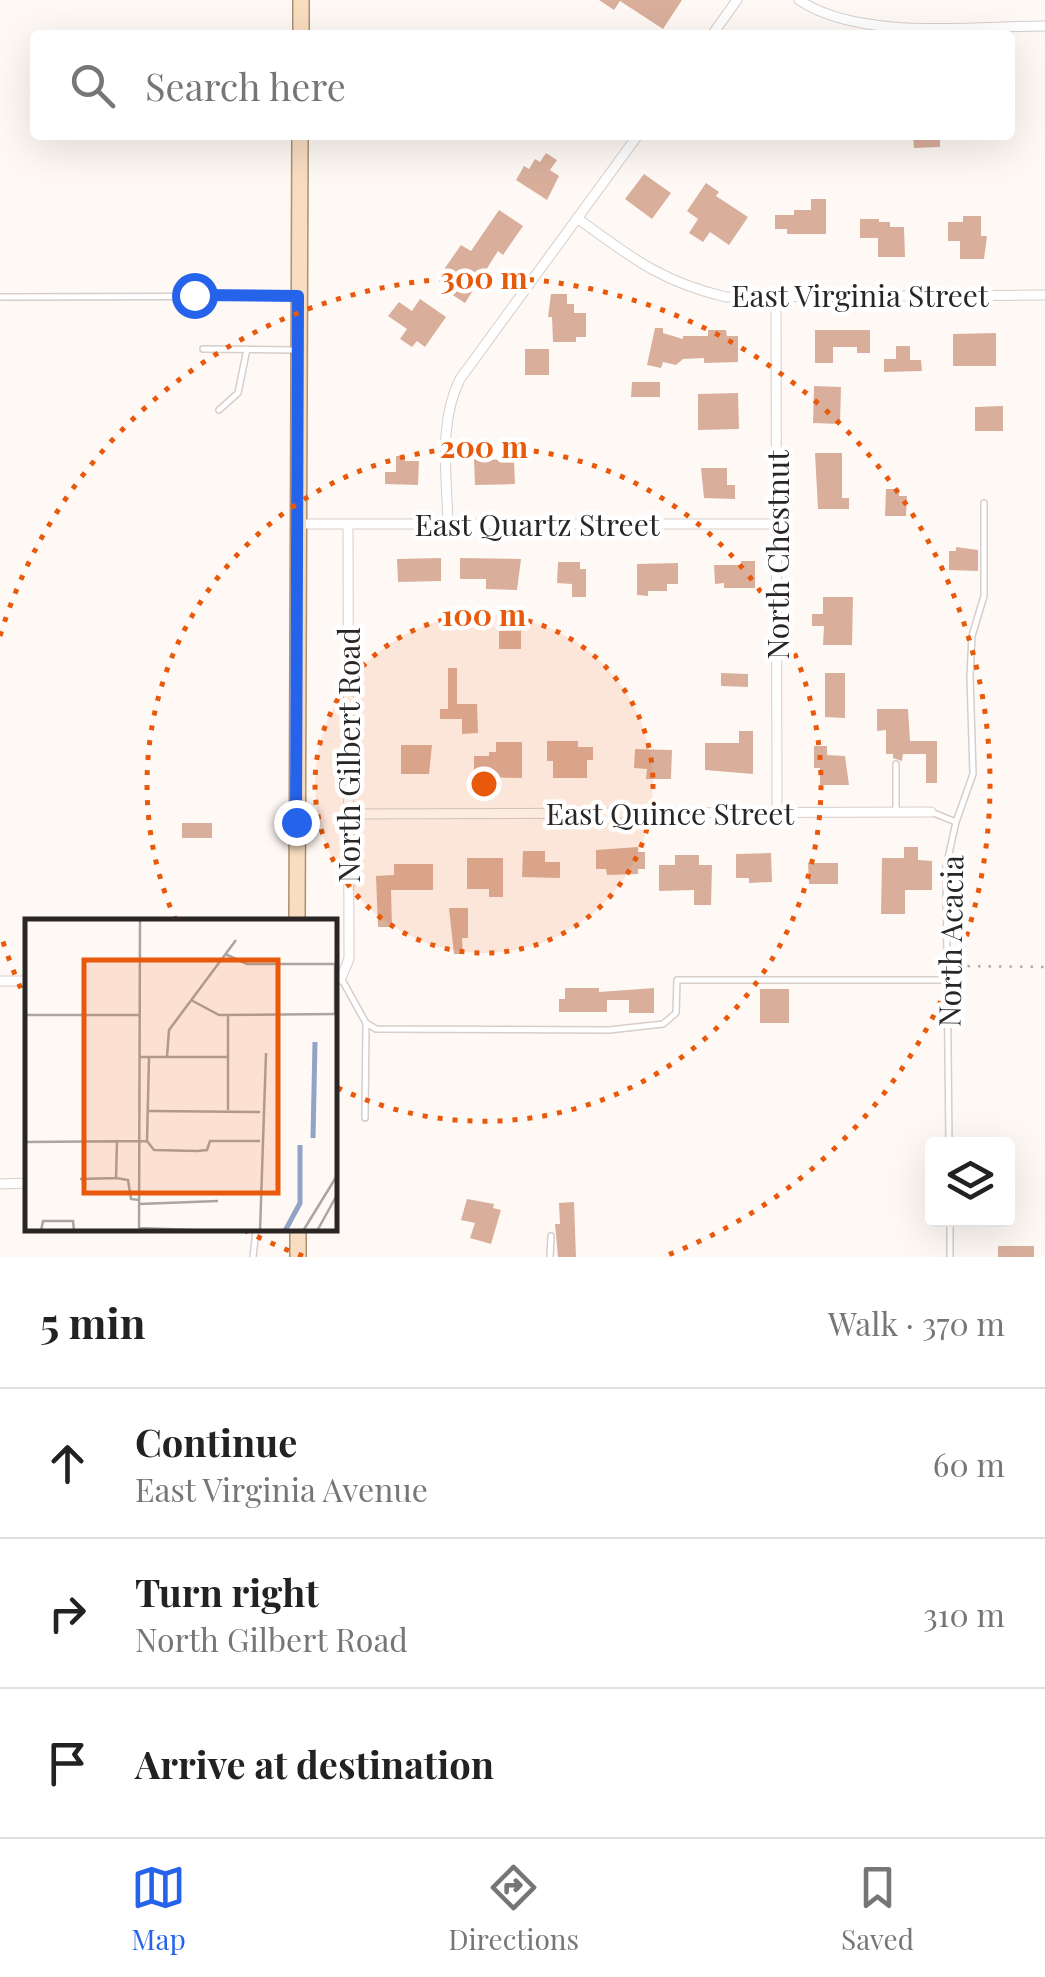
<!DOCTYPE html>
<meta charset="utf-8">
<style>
body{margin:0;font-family:"Playfair Display",serif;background:#f2f2f2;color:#222}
.controls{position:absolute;right:30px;bottom:30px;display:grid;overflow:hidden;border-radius:10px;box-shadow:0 10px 40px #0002}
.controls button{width:90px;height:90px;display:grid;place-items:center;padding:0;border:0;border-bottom:2px solid #e0e0e0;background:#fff;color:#222;font:50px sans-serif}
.stop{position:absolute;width:30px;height:30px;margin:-22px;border:8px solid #2563eb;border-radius:50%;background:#fff}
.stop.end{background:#2563eb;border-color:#fff;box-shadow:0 2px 10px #0008}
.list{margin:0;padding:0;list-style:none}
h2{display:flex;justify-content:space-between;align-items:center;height:130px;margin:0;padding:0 40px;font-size:42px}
h2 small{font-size:32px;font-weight:400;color:#767676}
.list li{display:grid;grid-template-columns:65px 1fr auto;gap:30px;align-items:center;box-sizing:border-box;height:150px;padding:0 40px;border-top:2px solid #e0e0e0}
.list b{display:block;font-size:38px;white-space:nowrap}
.list p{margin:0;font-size:32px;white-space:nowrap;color:#767676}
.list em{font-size:32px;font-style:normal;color:#767676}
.icon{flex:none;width:55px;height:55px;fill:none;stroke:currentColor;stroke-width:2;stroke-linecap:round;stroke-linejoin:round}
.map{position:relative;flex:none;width:1045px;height:1257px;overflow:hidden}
.search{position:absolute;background:#fff;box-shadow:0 10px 40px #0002;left:30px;right:30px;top:30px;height:110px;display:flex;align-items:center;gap:25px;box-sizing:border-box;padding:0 35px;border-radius:10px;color:#767676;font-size:38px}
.sheet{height:580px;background:#fff}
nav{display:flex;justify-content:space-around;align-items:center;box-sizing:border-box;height:140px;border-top:2px solid #e0e0e0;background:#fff;font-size:28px;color:#767676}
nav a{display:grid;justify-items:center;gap:5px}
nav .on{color:#2563eb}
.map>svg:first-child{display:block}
.building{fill:#d9af9c}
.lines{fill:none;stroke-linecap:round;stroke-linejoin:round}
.service-casing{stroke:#d5cecb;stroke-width:8}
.minor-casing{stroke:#d5cecb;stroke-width:11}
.primary-casing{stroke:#ae8f70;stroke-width:18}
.path{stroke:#afaba8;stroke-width:2.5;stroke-dasharray:2.5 8;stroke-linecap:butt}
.service{stroke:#fff;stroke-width:5}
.minor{stroke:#fff;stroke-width:9}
.primary{stroke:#f9ddc1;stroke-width:15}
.route{stroke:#2563eb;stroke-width:12}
.ring{fill:none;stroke:#e8590c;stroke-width:5;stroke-dasharray:5 10}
.labels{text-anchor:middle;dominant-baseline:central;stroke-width:9;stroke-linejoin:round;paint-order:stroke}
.street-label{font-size:30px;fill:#292625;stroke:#fff}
.inset-river{fill:none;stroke:#91a3c6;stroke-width:5}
.inset-road{fill:none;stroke:#a9a5a2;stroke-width:2.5}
.view{fill:#e8590c;fill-opacity:0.15;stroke:#e8590c;stroke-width:5}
.inset-edge{fill:none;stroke:#292625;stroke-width:5}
.centre{fill:#e8590c;stroke:#fff;stroke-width:5}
.ring-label{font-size:30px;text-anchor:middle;font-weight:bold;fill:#e8590c;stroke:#fff;stroke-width:9;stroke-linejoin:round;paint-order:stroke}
</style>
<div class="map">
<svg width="1045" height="1257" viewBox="0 0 1045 1257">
<rect width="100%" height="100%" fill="#fff9f6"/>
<path class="building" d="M599,0H682L663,29L620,1L614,10Z
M913,135H940V147L914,148Z
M546,153L557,160L550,170L559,176L547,200L516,180L524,166L529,169L535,159L540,162Z
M644,174L671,193L652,219L625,199Z
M706,183L719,192L716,196L748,217L729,245L710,232L703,242L689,233L698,219L687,211Z
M811,199H826V234H787V229H775V215H794V210H811Z
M499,210L523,226L503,255L498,251L465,303L448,292L452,287L438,278L461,245L471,251Z
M963,216H981V236H987L984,259H960V241H948V222H963Z
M860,219H879V222H890V227H904L905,257H878V238H860Z
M551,294H567V304H574V313H586V337H576V342H553L552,317H548Z
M420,299L446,317L425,347L417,341L412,347L400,339L407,329L388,316L399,302L412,311Z
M655,328H663V333L683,339V336H708V330H726L727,336H738V362L704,363V358L683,359L676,365L663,362L661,368L647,365Z
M815,330H870V353H857V347H833V363H815Z
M996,333V366H953V334Z
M896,346H910V360H921L922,371L884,372V359H896Z
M525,349H549V375H525Z
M632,382H660V397H631Z
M814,386L841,387L840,424L813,423Z
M738,393L739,429L698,430V394Z
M1003,406V431H975V407Z
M815,453H842V498H849V509H818Z
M396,456H405V461H419L418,485L385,484V472H396Z
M474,459L514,460L515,484L475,485Z
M701,468H727V485H735V499L704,498Z
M886,489H899V496H907L906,516H885Z
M956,547L978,550V571L949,570V551H956Z
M441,558V581L398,582L397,559Z
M460,558L521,559L517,590L486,589V579H460Z
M741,561H755V588H724V583L715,584L714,565H741Z
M558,562H580V569H586V597H572V584L557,583Z
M678,563V584H667V591H648V596L637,595V564Z
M823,597H853L852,645H823L824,626H812V614H823Z
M521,630V649H499V631Z
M448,668H457V704H477L478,733L462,734V719H440V709H448Z
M721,673L748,674V687L721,686Z
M825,673H845V718L825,717Z
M877,709H908L910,741H937V783H926V754H903L902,761L893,758V754H886V730L877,731Z
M739,731H753V774L705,770V743H739Z
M547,741H578V747H593V760H587V778H553V761H547Z
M496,742H522V778L474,777V756H489V752H496Z
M401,745H432L429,774H401Z
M814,746H827V755L845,756L849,785H820V768H814Z
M635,749L672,750L671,779H646L647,769L634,768Z
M182,823H212V838H182Z
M638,847V852H645V869H638V874L607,875L606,869H596V850Z
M904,847H918V860L932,861V890H905V914H881L882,858H904Z
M523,851H545V862H560V878L522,877Z
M771,853L772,882L749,883V878H736V854Z
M675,855H699V865H712L711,905H694V890L659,891V865H675Z
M467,858H503V897H489V889H467Z
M808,863H838V884H809Z
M394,864H433V890H391L392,927H378L376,876L394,875Z
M449,908H468V938H462L463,954H454Z
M565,988H599V992L654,988V1013H629V1000H607V1012H559V999H565Z
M760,989H789V1023H760Z
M467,1199L494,1204L493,1208L501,1210L491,1244L470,1238L475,1223L461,1220Z
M574,1202L576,1257H558L555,1224H560L559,1203Z
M998,1246H1034V1257H998Z"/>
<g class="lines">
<defs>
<path id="service" d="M0,297L295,296
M203,349L295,350
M219,410L238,393L247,349
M896,764V812
M931,812L956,822
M341,978L366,1023L376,1029L609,1030L663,1024L676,1013L677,980H946
M365,1118L366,1023
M949,1144L946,867L956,822L973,774L970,676L972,636L984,596V503
M950,1220V1257
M253,1257L256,1230
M550,1257L551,1236"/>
<path id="minor" d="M799,0C860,41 973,26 1045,26
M712,35L737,0
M577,218C629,256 661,282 726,297L1045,295
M776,297L777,813
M297,524H777
M448,524C447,476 438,423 460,379L638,135
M348,814L931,812
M0,981H28
M335,981L341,978L349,959L348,524
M0,1184L28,1183"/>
<path id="primary" d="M301,35V0
M297,922L300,135
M298,1257V1230"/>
</defs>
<use href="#service" class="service-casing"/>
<use href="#minor" class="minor-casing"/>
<use href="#primary" class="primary-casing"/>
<path class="path" d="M957,966L1045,967"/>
<use href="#service" class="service"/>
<use href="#minor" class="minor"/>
<use href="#primary" class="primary"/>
</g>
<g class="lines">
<path class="route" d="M194,295L298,296L296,822"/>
</g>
<circle cx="484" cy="784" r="169" fill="#e8590c" fill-opacity=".12"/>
<g class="ring">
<circle cx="484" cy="784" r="169"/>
<path d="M176 921A337 337 0 1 1 336 1087"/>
<path d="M303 1256A506 506 0 0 1 246 1231M27 1002A506 506 0 0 1 0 932M0 636A506 506 0 1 1 665 1256"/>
</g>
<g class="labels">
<g class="street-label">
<text x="860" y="295">East Virginia Street</text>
<text x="537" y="524">East Quartz Street</text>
<text transform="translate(777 555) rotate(-90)">North Chestnut</text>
<text transform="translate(348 755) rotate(-90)">North Gilbert Road</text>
<text x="670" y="813">East Quince Street</text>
<text transform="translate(950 941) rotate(-89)">North Acacia</text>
</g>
</g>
<g transform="translate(25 919)">
<rect width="312" height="312" fill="#fff9f6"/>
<path class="inset-river" d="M288,219L290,123M260,312L275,284V226"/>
<path class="inset-road" d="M200,35L222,45H313M310,45V95M166,81L194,96L313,95M0,96H114M203,96V191M114,138H203M142,138L144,111L211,21M124,192L235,193M122,222L129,231L172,232L182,231L185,222H235M0,223L122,222L124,138M91,259L103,261L106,280L114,281M55,260L91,259L92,222M114,285L193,282M114,309L194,312M16,312L18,302H48L49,312M114,312L115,1M235,312L241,134M278,312L313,255M292,312L313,274"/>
<path class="view" d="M59,41H253V274H59Z"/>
<rect width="312" height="312" class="inset-edge"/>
</g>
<circle cx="484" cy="784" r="15" class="centre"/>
<g class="ring-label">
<text x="484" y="289">300 m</text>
<text x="484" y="458">200 m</text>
<text x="484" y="626">100 m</text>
</g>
</svg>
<div class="controls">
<button><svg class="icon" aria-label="layers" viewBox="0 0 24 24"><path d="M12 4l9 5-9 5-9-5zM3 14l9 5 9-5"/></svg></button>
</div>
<div class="stop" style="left:194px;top:295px"></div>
<div class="stop end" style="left:296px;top:822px"></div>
<div class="search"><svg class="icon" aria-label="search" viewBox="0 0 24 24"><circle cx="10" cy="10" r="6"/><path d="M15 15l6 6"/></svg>Search here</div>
</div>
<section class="sheet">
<h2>5 min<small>Walk · 370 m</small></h2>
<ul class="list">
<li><svg class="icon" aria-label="ahead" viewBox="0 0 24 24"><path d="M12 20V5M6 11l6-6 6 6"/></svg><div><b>Continue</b><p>East Virginia Avenue</p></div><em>60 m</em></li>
<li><svg class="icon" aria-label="right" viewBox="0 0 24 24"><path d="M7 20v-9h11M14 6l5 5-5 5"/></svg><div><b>Turn right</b><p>North Gilbert Road</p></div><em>310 m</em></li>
<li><svg class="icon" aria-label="arrive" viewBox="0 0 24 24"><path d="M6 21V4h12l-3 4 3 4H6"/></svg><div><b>Arrive at destination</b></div></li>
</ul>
</section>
<nav>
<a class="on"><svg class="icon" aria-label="map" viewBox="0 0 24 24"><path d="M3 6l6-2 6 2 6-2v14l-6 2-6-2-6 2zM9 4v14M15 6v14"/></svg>Map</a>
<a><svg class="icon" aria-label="directions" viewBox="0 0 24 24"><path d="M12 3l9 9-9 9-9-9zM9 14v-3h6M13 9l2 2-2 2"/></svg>Directions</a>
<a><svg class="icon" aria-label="saved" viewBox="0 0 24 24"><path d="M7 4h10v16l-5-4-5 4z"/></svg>Saved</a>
</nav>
